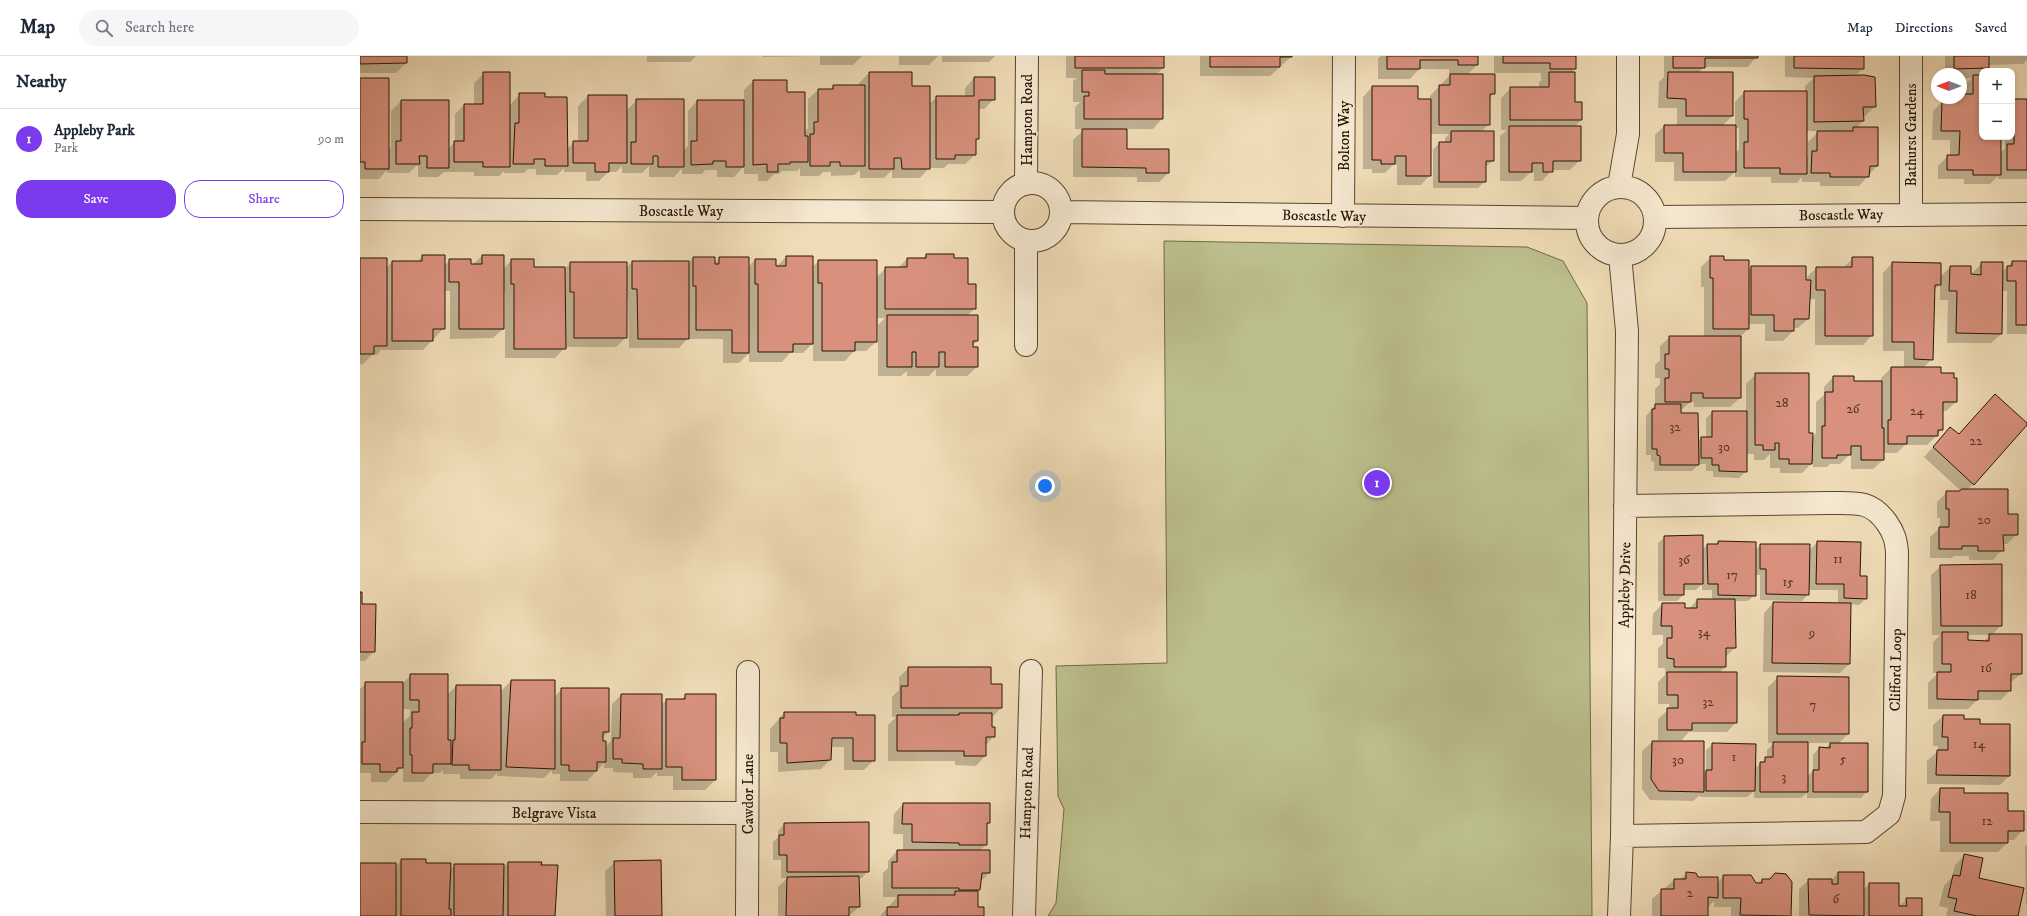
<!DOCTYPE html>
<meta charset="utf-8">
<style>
body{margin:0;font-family:"IM FELL DW Pica",serif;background:#f6f6f7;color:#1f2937}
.controls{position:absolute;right:12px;top:12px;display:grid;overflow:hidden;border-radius:8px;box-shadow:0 2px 6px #0003}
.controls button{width:36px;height:36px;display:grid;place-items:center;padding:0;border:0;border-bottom:1px solid #e0e1e3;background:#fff;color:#1f2937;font:20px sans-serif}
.compass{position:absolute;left:1571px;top:12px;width:36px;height:36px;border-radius:50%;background:#fff;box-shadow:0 2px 6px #0003;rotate:270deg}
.you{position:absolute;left:685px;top:430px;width:14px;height:14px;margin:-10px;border:3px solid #fff;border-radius:50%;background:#1a73e8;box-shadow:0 0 0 6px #1a73e833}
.badge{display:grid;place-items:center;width:26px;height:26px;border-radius:50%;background:#7c3aed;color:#fff;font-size:13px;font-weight:700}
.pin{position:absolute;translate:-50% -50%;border:2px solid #fff;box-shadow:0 1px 4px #0006}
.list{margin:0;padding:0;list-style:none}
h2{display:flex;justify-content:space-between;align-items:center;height:52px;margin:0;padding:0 16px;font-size:17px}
h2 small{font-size:13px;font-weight:400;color:#747a83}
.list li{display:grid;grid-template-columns:26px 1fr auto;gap:12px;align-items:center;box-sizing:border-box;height:60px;padding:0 16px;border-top:1px solid #e0e1e3}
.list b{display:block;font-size:15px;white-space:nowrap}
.list p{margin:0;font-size:13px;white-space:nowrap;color:#747a83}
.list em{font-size:13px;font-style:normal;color:#747a83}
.actions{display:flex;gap:8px;padding:12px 16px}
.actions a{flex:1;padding:9px 0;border:1px solid #7c3aed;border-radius:16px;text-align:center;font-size:14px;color:#7c3aed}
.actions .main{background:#7c3aed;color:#fff}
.icon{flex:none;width:22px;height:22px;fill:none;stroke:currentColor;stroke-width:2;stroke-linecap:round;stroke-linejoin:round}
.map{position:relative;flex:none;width:1667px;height:860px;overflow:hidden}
header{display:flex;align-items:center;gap:24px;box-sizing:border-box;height:56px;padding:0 20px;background:#fff;border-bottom:1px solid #e0e1e3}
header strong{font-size:19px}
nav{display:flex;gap:22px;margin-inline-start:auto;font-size:14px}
.search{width:280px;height:36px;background:#f6f6f7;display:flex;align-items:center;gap:10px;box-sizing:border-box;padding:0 14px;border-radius:22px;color:#747a83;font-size:15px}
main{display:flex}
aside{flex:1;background:#fff}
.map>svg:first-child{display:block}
.green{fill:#bcbf8c;stroke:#706a48}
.shadow{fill:#0003;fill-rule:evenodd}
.building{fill:#d9917e;stroke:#251404}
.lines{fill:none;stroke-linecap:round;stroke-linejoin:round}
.minor-casing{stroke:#584630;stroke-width:24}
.minor{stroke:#f5e8d0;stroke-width:22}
.labels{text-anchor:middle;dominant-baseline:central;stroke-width:3.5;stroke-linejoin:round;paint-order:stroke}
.number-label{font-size:13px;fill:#523322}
.street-label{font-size:15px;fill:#251404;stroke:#f5e8d0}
</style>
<header>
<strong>Map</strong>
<div class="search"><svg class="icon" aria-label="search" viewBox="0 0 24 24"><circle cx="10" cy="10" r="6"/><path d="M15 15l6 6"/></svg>Search here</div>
<nav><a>Map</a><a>Directions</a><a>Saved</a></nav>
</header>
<main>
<aside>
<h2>Nearby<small></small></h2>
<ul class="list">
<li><span class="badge">1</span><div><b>Appleby Park</b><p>Park</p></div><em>90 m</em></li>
</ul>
<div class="actions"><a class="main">Save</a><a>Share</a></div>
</aside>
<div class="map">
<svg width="1667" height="860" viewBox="0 0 1667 860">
<rect width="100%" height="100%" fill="#efdcb6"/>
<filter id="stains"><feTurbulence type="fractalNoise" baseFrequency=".005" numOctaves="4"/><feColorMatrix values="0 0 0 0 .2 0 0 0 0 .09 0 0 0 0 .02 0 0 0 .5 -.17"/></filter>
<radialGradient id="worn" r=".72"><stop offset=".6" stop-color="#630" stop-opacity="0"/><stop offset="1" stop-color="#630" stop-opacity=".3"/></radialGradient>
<path class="green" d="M804,185L1167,191L1203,205L1227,247L1232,860H688L696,847L704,753L698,740L696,610L807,607Z"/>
<path class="shadow" d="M0,0H46V7L36,17H0Z
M287,0H336L330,6H287Z
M403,0H451L403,1Z
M460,0H502L493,9H460Z
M539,0H578L569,9H539Z
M582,0H635L629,6H582Z
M706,0H803V12L796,19H802V63L793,73H766V94L808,117L799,126H777V121H713V84L725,73H715V51L720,46H713V25L717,22H706Z
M840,0H931V1L910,20H840Z
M1021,0H1117V9L1107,19L1134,37L1129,43V68L1121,76L1133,105L1125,111V125L1118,132H1073V94L1079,87H1085V82L1089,78H1070V119L1061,129H1037V109H1033L1025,117H1012V113H1003V41L1012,31L1057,44H1070V40L1091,18H1089V13H1059L1050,23H1018V2Z
M1134,0H1215V13L1211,17L1214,47H1221V64L1215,71L1220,104L1210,114H1192L1182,125H1174V117H1170L1161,125H1140V80L1147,74H1141V42L1151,32H1179V26L1183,23H1181V17H1134Z
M1304,0H1397L1388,11H1344L1338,17L1372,60L1362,70H1375V46L1384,36H1445V30L1454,22L1425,21V0H1503V12L1494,21L1515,50L1505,60H1503V65L1496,72H1517V110L1499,130H1460V126H1442V121L1437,127H1411V121H1375V116L1365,125H1314V106H1295V79L1304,70H1317V52H1298L1299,26L1304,21ZM1375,72H1379V93L1375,97ZM1446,75H1459L1448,86V100L1446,102Z
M1585,0H1667V4L1663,8L1628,9V12L1622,15L1620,20H1622V81H1640V97L1645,92V81H1652V47L1654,44H1667V123H1638V120L1630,128H1604V123H1578V110L1588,100H1590V84H1572L1573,55L1582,46H1593L1596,42H1601L1604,39V29L1612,22H1601V18H1585Z
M124,17L149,50L160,38L184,42L207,93L214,86H218V50L228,40H266V55L277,44L323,95L328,90V55L337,45H384V34L393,25L426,37L444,77L448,72V43L458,34H470L473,30H499V27L509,17L551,31L569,48L577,41H605V32L614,22L634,43L624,53H618V83L615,86V99L605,108H588L584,112H569L560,122H532V114L524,122H500V114L494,119L471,120V116H463L459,120H440V112L437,115H422L419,118H414L407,125H398V118H384V110L374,121H357V114H345L342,118H322V112L314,121H289V110L282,117H262V110L256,116H248L239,125H226V116H204V112L197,119H176V113H168L164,117H144V115L139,120H114V116H84L78,121H58V110H56L49,117H27V114L19,123H0V23L28,94L31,91V55L41,45L88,93L95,86V58L104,49H114V27Z
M566,199L593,203L607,229L615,252L607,260L617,285L612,290L617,311L607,320H576V313L569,320H547V315L541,320H518V269L525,262H516V286L506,295H494L485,305H453V287L443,297H430L422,306H389V297L379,307H363V283H327L319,292H269L268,242H266V281L256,291H205L195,302H145V237H143V273L133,282L90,283V235H84V272L63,294H21L17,299H12L3,308H0V203L26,212L32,206H57L63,200L84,210L90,204L112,209L122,200L143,213L152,204L173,212H205L211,207L266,212L272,206L328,207L333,202L354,208L359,202L388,211L395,204L415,212L426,201H452V211L459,205L516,222L526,212H538L547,203H562Z
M1351,201L1388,215L1392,211L1445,225H1447V221L1456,212H1483L1493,202L1512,279L1503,289H1455V243H1449L1448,263L1438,272H1433V275L1423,285H1405V268H1388V273L1380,281V342L1370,351H1334V346H1330L1320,355L1338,385L1341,382H1346V362L1353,356H1386V328L1396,318L1452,382L1456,377V346L1464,339V331L1473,321L1493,326H1521V322L1531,312H1544V295H1523V217L1532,207L1580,221L1590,211L1612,219V217L1622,207L1642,216L1652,206H1667V294V278H1647V235H1641V278L1631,287H1587L1588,244H1580V228L1574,234L1572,303L1563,312L1580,318L1596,346L1586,355H1582V374L1567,389H1545L1537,397H1523V404L1513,413H1491V399H1489L1480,408H1470L1467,411H1453V406L1442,417H1420V412H1410V398L1404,404H1394V398H1386V415L1379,422L1353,421V415H1346V408H1339L1332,415H1294V406L1291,405V399H1286V360L1295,349V333L1300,328V322H1295V309L1300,304V290L1310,281H1344V231H1341V211Z
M1581,382L1613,428L1607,434L1647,459L1657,478L1647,488H1642V494L1633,504H1609V500H1594L1592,502H1570V481L1580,472V462H1577V446L1587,436L1601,435L1564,401Z
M1305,481L1342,494L1347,489H1356L1359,486L1395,494L1401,489L1449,495L1457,486L1499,521L1506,542L1499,549L1490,548L1489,608L1480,617L1403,616L1404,557L1413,547L1478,548V534H1448V538L1442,545L1400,544V519H1395V539L1388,545H1374L1375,592L1365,601V611L1359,617L1376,666L1367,676H1329L1322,684H1298V663L1309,653V648H1298V626L1305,619V612H1298V592L1303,588V579H1292L1293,558L1302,548L1329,553L1337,544H1352V534H1342V528L1336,534H1323V539L1317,545H1298V487Z
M1581,510L1641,569L1632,579L1661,618L1650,627V634L1641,644H1617L1608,653H1568V627L1578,617H1573V586L1580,579H1572L1571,519ZM1607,579H1630L1623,586L1607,585Z
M0,537L1,549L14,595L5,605H0Z
M549,612L630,629H641V652L631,662V672L634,680L625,690V700L616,710L595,709V705H528V669L536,661H532V641L539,634V621Z
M51,619L87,639L96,630L140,636L151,625L194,641L202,633L248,676L242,682L245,691L251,685L252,648L261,639L301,649L307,644H321L326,639H355V724L345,734H313V720H297V716L291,722H273V717L253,716V712H244V707L227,725H200V718H192V714L184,722L137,720V717L131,723H100V718H83V714L80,717H72L63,726H43V710L27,726H11V717H0V633L6,627H43ZM42,653H50V660L42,667Z
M1418,621L1488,678L1478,688L1507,735L1501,742H1447V737L1441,742H1394V735L1387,741H1340V739L1333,745L1290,744L1282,733V695L1292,686H1343V718L1346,715V694L1353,688L1394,713L1407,702V694L1414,687H1408V631ZM1447,687H1470L1465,693L1459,692L1453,699V715L1447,721Z
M424,657L495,658L514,704L504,714H484V691H471L470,704L461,713L418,716V696H410V673Z
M1583,660H1603V664L1619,669L1649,720L1640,729L1567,728V705L1578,695V690H1573V669Z
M1580,733L1603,738L1647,756L1663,774L1654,784H1647V787L1638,796H1580V765H1570L1571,743Z
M543,748L629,767L626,770V789L619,795L629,817L620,826L619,834L617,836V852L623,860H520L537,841H523V817L528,812V805L537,795H543V778H533L534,758Z
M424,768L508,815L502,822H498L499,851L489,860H418V831L427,822H421V804H413V786L418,781V775Z
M1667,789V849H1666L1665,791Z
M1605,799L1617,823L1657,860H1586L1588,852L1579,850L1584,830L1592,821L1595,809Z
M42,804L90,814L95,809L143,812L148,807H180V810H197L194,860H0V808L35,811Z
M255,806L301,860H246L245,815Z
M1327,817L1357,827L1364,820L1396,828L1402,824L1431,826L1430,860H1371V851H1354V845L1348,851L1347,860H1292V843L1314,824H1320Z
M1478,817L1503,834L1509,828L1538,851L1547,843L1561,860H1439V833L1449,824H1472Z"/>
<path class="building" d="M0,0H47V7L0,8Z
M715,0H804V12H715Z
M850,0H932V1H920V11H850Z
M1027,0H1118V9H1098V4H1060V13H1027Z
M1143,0H1216V13H1190V7H1143Z
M1313,0H1398V2H1345V12H1313Z
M1434,0H1504V13L1434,12Z
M1594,0H1629V12L1594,13Z
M722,14H745V18H803V63H724V40H729V36H722Z
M123,16H150V111H123V106H94V85H104V48H123Z
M509,16H552V30H570V113H542L541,102H534V113H509Z
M1189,16H1215V46H1222V64H1150V31H1189Z
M1308,16H1373V60H1326V43L1307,42Z
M1090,18H1135V38H1130V69H1079V29H1090Z
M1504,19L1515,21L1516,51H1503L1504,65L1454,66V20Z
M1613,19H1622V81H1641V119H1613V114H1587V99H1599L1600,75H1581L1582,45H1599L1601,38H1613Z
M614,21H635V44H619V83H616V99H595V103H576V40H614Z
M0,22H29V113H5V106H0Z
M393,24H427V36H445V80H448V106H430V108H418V116H407V108L393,109Z
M473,29H505V110H480V106H470V110H450V78H454V66H458V33H473Z
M1012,30H1058V43H1071V120H1046V100H1035V108H1021V104H1012Z
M1384,35H1447V118H1420V112H1384V86H1388V63H1384Z
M159,37H185V41H207L208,110H185V103H174V108H153L155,67H159Z
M228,39H267V107H249V116H235V107H213V85H228Z
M276,43H324V111H298V100H293V108H271V86H276Z
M1654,43H1667V114H1647V88H1654Z
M41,44H89V112H67V100H59L60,108H36V85H41Z
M337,44H384V111H366V105H353V108L331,109V85H337Z
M1304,69H1376V116H1323V97H1304Z
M1149,70H1221V105H1193V116H1183V107H1172V116H1149Z
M1493,71H1518V110H1510L1509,121H1470V117H1451L1452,95H1457V75H1493Z
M722,73H767V93H809V117H786V112L722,111Z
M1091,75H1134V105H1126V126H1079V86H1091Z
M566,198H594V202H608V228H616V253H525V211H547V202H566Z
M62,199H85V273H73V285H32V205H62Z
M122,199H144V273H99V226H89V203H111V208H122Z
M426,200H453V288H433V296H398V228H395V203H416V210H426Z
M1350,200H1364V204H1389V273H1353V222H1350Z
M333,201H355V208H359V201H389V297H372V274H336V230H333Z
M1492,201H1513V280H1465V234H1456V211H1492Z
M0,202H27V290H14V298H0Z
M151,203H174V211H205L206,293H154V228H151Z
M458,204H517V286H495V295H462V227H458Z
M272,205H329V283H278L277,233H272Z
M1652,205H1667V269H1656V225H1647V210H1652Z
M210,206H267V282H214V236H210Z
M1532,206L1581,207V229H1575L1573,304L1554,303V286H1532Z
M1621,206H1643L1642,278L1596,277L1597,235H1589L1590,210H1611V218L1621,219Z
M1391,210H1446V224H1451L1449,263H1434V275H1414V259H1391Z
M527,259H618V285H613V291H618V311H585V296H579V311H556V296H552V311H527Z
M1309,280H1381V342H1343V337H1331V346H1305V322H1309V313H1305V298H1309Z
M1531,311H1581V317H1594V322H1597V346H1583V374H1578V380H1547V388H1528V364H1531Z
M1395,317H1449V377H1453L1452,408H1429V403H1419V387H1415V394H1403V389H1395Z
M1473,320H1494V325H1522V372H1524V404H1501V390H1491V399H1477V402H1462V370H1465V336H1473Z
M1635,338L1667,367V369L1614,429L1573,391L1590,371L1599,378Z
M1295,348H1321V357H1338L1339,409H1300V400L1297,399V393H1292V353H1295Z
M1352,355H1387V416L1359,415V409H1352V402H1341V381H1352Z
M1602,433H1648V458H1658V479H1643L1644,495H1618V490H1602V493H1579V471H1589V453H1586V435H1599Z
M1343,479V528H1324V539H1304V480Z
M1358,485L1396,486V540L1358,539V528H1348L1347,488H1358Z
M1457,485L1501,486L1500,520H1507V543L1484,542V528H1456Z
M1400,488H1450L1449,539L1406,538V513H1400Z
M1642,508V570H1581L1580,509Z
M0,536H2V548H16L15,596H0Z
M1337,543H1375L1376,592H1366V611H1314V603L1307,602V582H1312V570H1301L1302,547H1325V552H1337Z
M1413,546L1491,547L1490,608L1412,607Z
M1582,576H1608V584L1629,585V578H1662V618H1651V635H1618V644L1577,643V616H1591V608H1582Z
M548,611H631V628H642V652H541V630H548Z
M1307,616H1377V667H1332V674H1307V652H1318V639H1307Z
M50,618H88V684H91V708H73V717H52V699H50V672H52V656H59V644H50Z
M1417,620L1489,621V678H1417Z
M151,624H195V713L146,711Z
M5,626H43V712H37V716H20V708H2V686H5Z
M96,629H141V714H109V709H92L93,684H95Z
M201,632H249V676H243V685H246V706H237V715H209V709H201Z
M261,638H302V713H283V708L262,707V703H253V682H260Z
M325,638H356V724H322V711H306V643H325Z
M424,656H496V659H515V705H493V682H472L471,704L427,707V687H420V662H424Z
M599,657H632V671H635V681H626V700H604V695H537V659H599Z
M1583,659H1604V663H1620V668H1650V720L1576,719L1577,694H1588V681H1582Z
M1292,685H1344V736L1299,735L1291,723Z
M1413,686H1448V736H1400V706H1405V701H1413Z
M1352,687L1396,688L1395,735H1346V714H1352Z
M1470,687H1508V736H1453V714H1459V691L1470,692Z
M1580,732H1604V737H1648V755H1664V775H1648V787H1590V756H1579Z
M543,747H630V767H627V789H599V787L552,786V768H542Z
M509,766V816H427V799H419V779H424V767Z
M537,794H630V817H622L620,834H599V832H532V806H537Z
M1604,798L1623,802L1619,822L1664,832L1658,860H1617L1594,855L1597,843L1588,841L1593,819L1600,820Z
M41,803H66V807H91L89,853H91V860H41Z
M301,804L302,860H255L254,805Z
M148,806H182L181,809H198L195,860H148Z
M0,807H36V860H0Z
M94,808H144L143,860H94Z
M1326,816L1336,817L1338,821H1358V842L1348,841V860H1301V833H1314V823H1326Z
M1478,816H1504V860L1449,859L1448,823H1472V828H1478Z
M1415,817L1426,818L1432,826L1431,860L1380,859L1381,842H1363V819H1391L1396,827H1402V823H1410Z
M499,820L500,851H489V860H426L427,821Z
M1509,827H1539V850H1547L1546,842H1562V860H1509Z
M595,835H618V851H624V860H527V851H538V839H595Z"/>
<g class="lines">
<defs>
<path id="minor" d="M643 156a29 29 0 1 1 58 0a29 29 0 1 1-58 0Z
M666,128L667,0
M1259,130L1268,78V0
M1227 165a34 34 0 1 1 68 0a34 34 0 1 1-68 0Z
M0,153L643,156
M701,156L1227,162
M1551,158V0
M983,160L984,0
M1295,161L1667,158
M666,185V289
M0,756L387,757
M1262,780L1506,776L1529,758L1534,740L1537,496C1536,484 1534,477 1527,467C1511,444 1496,447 1470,447L1265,450
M387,860L388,616
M664,860L671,615
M1259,860L1262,780L1267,275L1260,199"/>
</defs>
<use href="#minor" class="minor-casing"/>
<use href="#minor" class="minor"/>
</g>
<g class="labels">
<g class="number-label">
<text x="1422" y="347">28</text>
<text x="1493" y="353">26</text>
<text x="1557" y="355">24</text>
<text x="1315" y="371">32</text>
<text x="1616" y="385">22</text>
<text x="1364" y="391">30</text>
<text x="1624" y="464">20</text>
<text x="1478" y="503">11</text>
<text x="1324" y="504">36</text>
<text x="1372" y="519">17</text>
<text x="1428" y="526">15</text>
<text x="1611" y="539">18</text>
<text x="1344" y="576">34</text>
<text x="1452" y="577">9</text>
<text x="1626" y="612">16</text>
<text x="1348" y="646">32</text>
<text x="1453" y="649">7</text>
<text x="1619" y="688">14</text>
<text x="1374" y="701">1</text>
<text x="1483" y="703">5</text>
<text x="1318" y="704">30</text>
<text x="1424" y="721">3</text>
<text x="1627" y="765">12</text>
<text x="1330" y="837">2</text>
<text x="1476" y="843">6</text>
</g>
<g class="street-label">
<text transform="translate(667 64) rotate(-90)">Hampton Road</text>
<text transform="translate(1551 79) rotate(-90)">Bathurst Gardens</text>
<text transform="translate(984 80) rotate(-90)">Bolton Way</text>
<text x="321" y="155">Boscastle Way</text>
<text transform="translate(1481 159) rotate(-1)">Boscastle Way</text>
<text transform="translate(964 160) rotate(1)">Boscastle Way</text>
<text transform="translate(1265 529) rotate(-89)">Appleby Drive</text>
<text transform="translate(1536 614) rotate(-89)">Clifford Loop</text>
<text transform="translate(667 737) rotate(-88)">Hampton Road</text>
<text transform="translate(388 738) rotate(-90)">Cawdor Lane</text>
<text x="194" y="757">Belgrave Vista</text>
</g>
</g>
<rect width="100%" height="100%" filter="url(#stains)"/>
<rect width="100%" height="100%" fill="url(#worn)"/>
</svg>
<div class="controls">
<button>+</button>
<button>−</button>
</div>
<svg class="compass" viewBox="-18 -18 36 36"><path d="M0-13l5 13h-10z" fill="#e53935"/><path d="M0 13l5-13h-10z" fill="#747a83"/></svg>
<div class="you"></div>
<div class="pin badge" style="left:1017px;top:427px">1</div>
</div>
</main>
